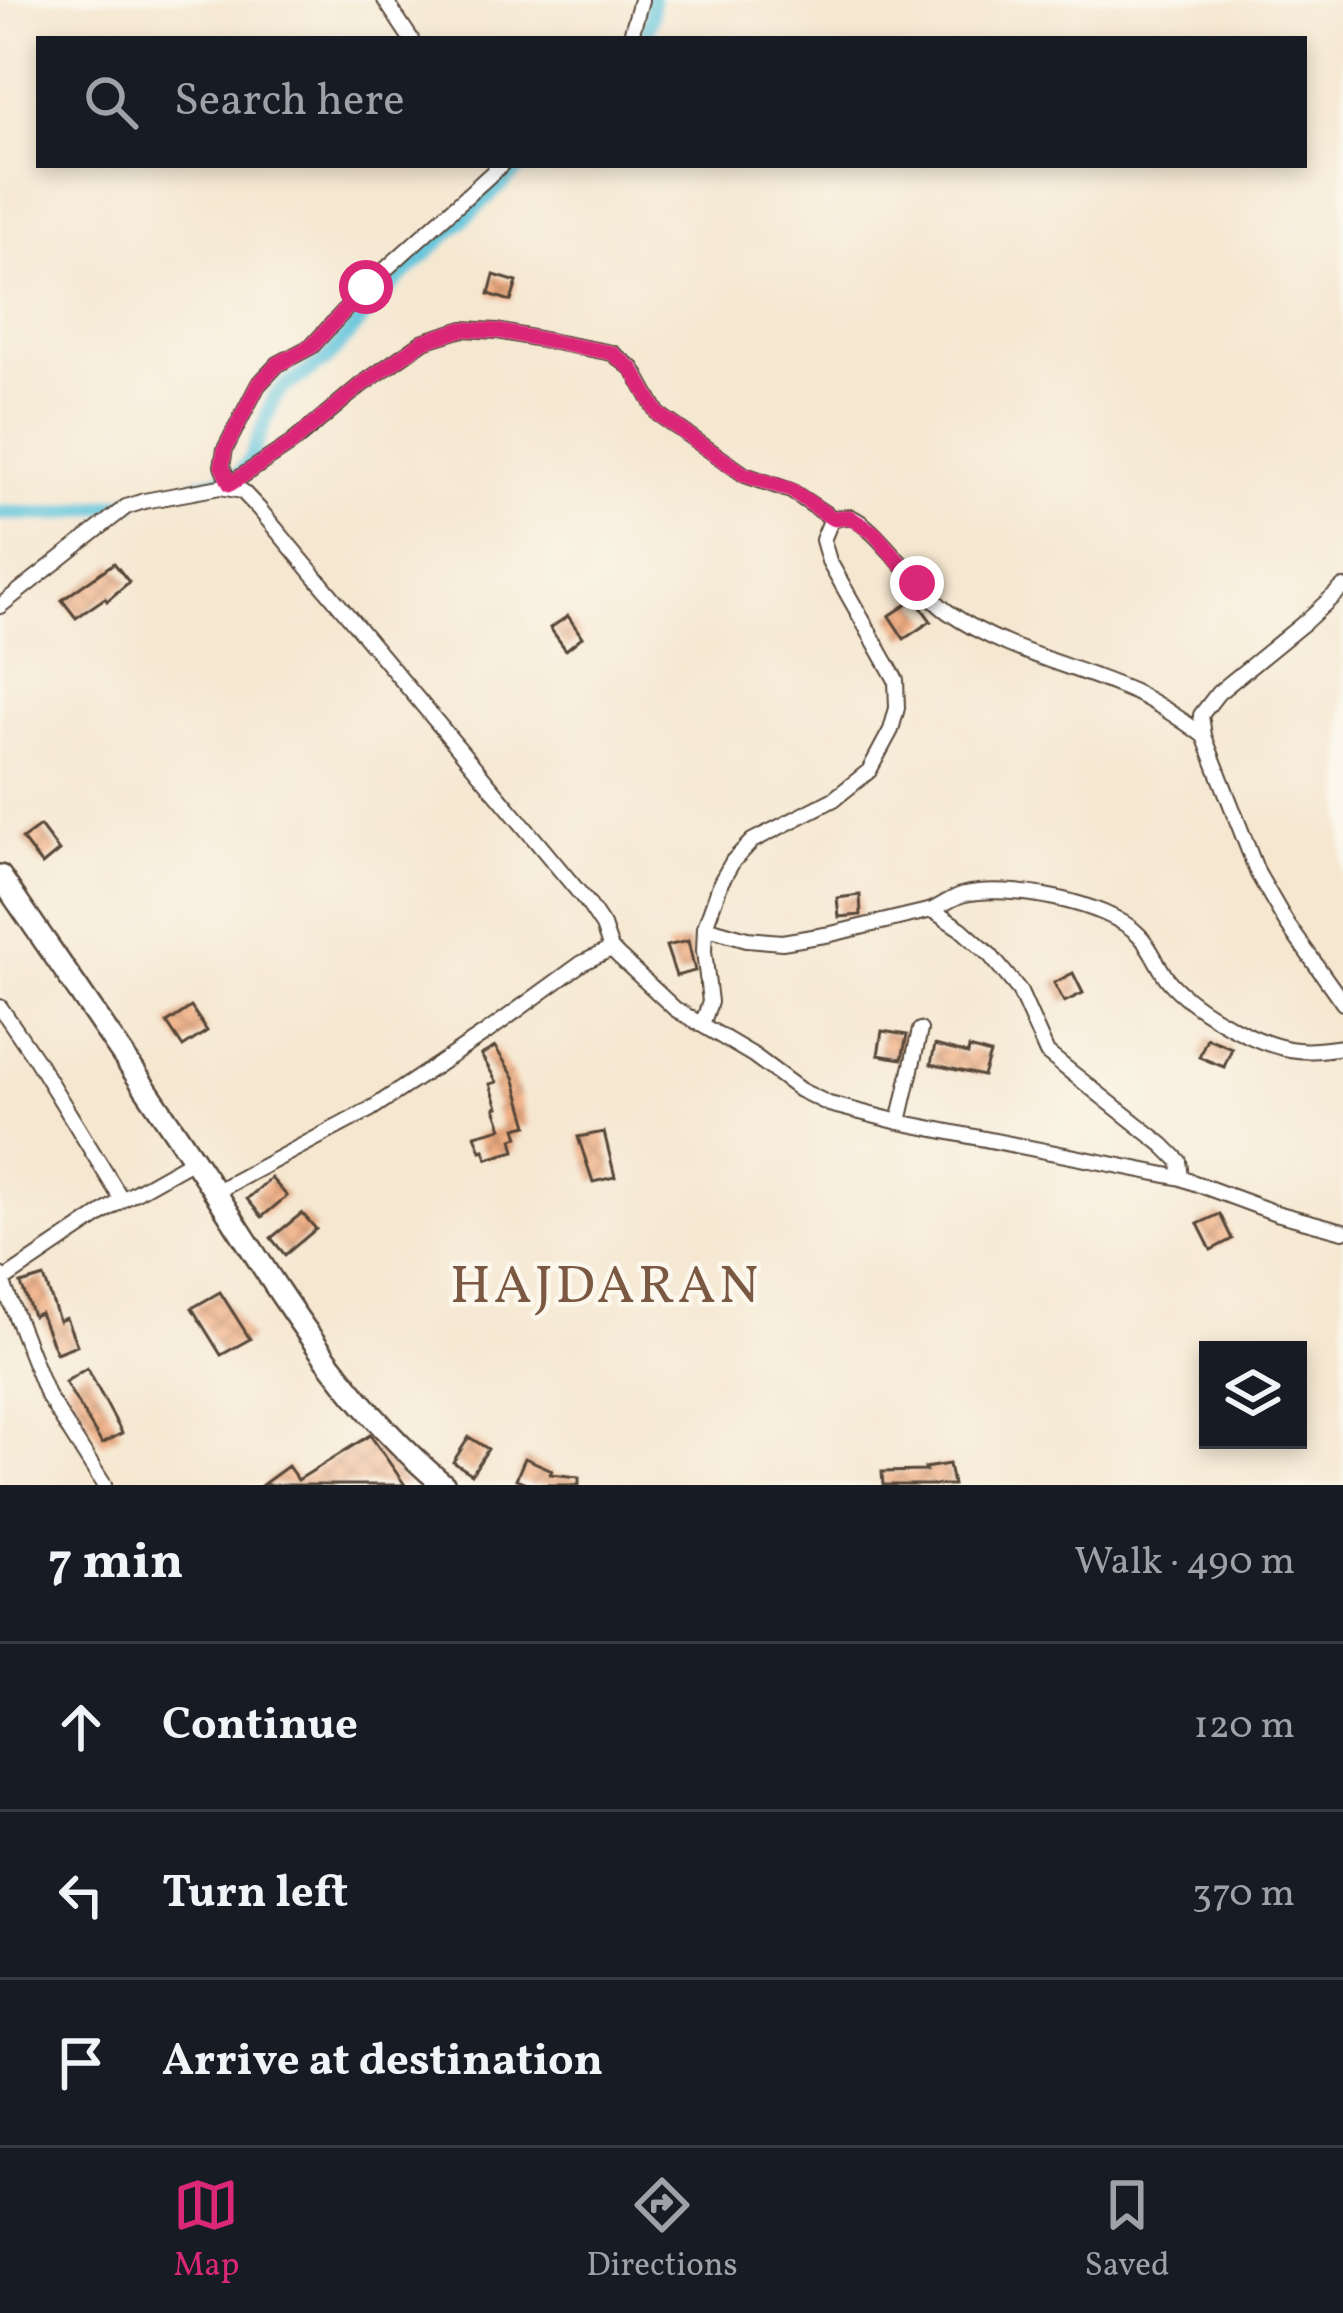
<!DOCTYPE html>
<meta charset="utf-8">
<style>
body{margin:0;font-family:Vollkorn,serif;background:#242831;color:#f1f3f6}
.controls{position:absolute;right:36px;bottom:36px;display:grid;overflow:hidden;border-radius:0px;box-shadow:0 6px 18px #0003}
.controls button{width:108px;height:108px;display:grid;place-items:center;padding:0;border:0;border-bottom:3px solid #363941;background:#171b24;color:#f1f3f6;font:60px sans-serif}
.stop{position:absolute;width:36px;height:36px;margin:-27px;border:9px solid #db2777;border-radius:50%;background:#fff}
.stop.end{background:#db2777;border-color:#fff;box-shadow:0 3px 12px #0008}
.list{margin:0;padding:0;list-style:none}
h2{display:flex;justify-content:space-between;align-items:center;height:156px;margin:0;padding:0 48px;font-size:51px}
h2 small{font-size:39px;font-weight:400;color:#9ea1a6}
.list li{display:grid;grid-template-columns:78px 1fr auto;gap:36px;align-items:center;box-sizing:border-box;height:168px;padding:0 48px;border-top:3px solid #363941}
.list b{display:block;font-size:45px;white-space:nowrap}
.list em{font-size:39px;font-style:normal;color:#9ea1a6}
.icon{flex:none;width:66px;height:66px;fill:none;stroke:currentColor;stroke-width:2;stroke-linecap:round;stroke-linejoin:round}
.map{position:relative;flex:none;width:1343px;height:1485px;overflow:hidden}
.search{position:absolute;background:#171b24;box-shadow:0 6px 18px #0003;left:36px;right:36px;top:36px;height:132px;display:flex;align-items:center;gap:30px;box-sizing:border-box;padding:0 42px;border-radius:0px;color:#9ea1a6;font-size:45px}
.sheet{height:660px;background:#171b24}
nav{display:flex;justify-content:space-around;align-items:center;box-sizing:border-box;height:168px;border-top:3px solid #363941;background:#171b24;font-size:33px;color:#9ea1a6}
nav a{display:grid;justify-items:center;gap:6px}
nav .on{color:#db2777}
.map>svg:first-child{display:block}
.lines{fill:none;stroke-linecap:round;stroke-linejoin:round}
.canal{stroke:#5cc2da;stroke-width:15}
.building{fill:url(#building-cross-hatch)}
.street-casing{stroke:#574639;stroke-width:18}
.secondary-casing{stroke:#574639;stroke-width:26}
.street{stroke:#fff;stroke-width:14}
.secondary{stroke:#fff;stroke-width:21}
.route{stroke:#db2777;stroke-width:15}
.labels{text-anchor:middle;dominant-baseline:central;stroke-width:9;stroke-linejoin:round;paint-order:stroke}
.quarter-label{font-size:54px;letter-spacing:3px;fill:#7a5841;stroke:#fbf7ec}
</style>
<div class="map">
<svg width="1343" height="1485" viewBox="0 0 1343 1485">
<defs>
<pattern id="building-cross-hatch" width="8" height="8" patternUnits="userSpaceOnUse" patternTransform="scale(3)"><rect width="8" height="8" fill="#efad82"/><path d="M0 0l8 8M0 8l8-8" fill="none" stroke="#c38d6a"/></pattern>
</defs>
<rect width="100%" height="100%" fill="#fbf7ec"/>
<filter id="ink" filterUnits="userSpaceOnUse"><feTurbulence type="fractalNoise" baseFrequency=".00833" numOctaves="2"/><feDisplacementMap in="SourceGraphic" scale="24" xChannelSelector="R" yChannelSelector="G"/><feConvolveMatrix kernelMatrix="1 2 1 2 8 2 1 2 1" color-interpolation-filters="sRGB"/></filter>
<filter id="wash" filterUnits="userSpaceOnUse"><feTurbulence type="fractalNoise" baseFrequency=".004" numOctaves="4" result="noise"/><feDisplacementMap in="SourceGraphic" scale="48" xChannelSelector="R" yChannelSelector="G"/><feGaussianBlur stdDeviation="2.7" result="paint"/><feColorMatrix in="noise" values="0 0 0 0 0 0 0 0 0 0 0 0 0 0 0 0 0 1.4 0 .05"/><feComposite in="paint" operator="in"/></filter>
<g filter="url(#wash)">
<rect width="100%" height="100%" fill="#f5e7d0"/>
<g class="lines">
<path class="canal" d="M644,39L651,18L652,0
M196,486L239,475L251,458L274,398L283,388L326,360L395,282L522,165
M0,513L54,514L132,502"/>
</g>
<g id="blocks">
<path class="building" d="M494,275L517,282L511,301L489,294Z
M114,563L129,582L107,601L105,598L76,618L62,600Z
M915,599L931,621L904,639L889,616Z
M568,616L582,637L566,650L550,628Z
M40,826L59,851L42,865L22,839Z
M860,895L861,915L839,917L837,898Z
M688,941L695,971L676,976L666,946Z
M1073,973L1083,993L1064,1002L1054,983Z
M191,1007L207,1031L183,1047L167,1023Z
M882,1031L907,1035L902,1059L878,1055Z
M1207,1038L1232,1048L1224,1067L1199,1057Z
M935,1045L968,1054L969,1048L990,1054L983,1076L931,1064Z
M495,1047L514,1077L528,1125L516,1128L519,1137L512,1139L515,1151L487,1159L484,1150L481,1151L475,1135L502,1128L495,1108L498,1107L490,1084L497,1082L481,1055Z
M604,1132L615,1177L593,1182L578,1137Z
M271,1178L287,1196L262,1217L247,1199Z
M302,1213L316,1229L285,1255L271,1238Z
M1220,1214L1232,1239L1211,1250L1198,1224Z
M44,1277L59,1321L66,1318L77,1345L56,1353L40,1313L33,1316L21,1284Z
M220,1292L250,1339L221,1355L192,1308Z
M87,1368L122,1433L102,1444L65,1382Z
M370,1435L405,1485H262L288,1466L298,1480Z
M469,1437L488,1449L472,1474L453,1462Z
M525,1458L552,1470L550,1474L579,1477V1485H531L516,1479Z
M949,1464L953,1485H883L882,1472L926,1471L925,1468Z"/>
</g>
</g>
<g filter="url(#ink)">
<use href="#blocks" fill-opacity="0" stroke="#574639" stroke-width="3"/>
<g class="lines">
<defs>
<path id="street" d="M385,0L411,39
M630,39L641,0
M230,484L292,443L361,385L424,341L463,329L497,331L612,353L633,369L658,414L745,475L791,491L832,518
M231,488L222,466L225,449L258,385L278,364L312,346L366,287L501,165
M1343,587L1305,622L1218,693L1201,715L1204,736L1258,874L1287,924L1343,1003
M0,606L126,507L144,501L220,487L242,491L259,509L587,902L603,926L611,949L675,1009L753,1055L800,1090L829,1104L899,1122L1181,1178
M932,910C943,905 954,896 965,894C1009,884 1107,902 1139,935C1152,948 1158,968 1169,981C1194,1010 1260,1047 1297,1050C1313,1052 1328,1049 1343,1047
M705,927L747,939L782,942L831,934L932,910L961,929L990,955L1019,990L1047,1053L1163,1145L1179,1161L1181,1178L1276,1213L1343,1231
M0,1007L35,1058L122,1200
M702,1025L710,1002L704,951L705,927L721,882L733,861L752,841L834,799L869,771L891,730L897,708L896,680L829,561L823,540L832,518C833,518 849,517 850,517C875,524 920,593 948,612C1004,651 1073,665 1134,692C1159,704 1181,719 1204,736
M899,1122L920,1030
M215,1192L371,1109L487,1032L582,963L611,949
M0,1275L2,1281L122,1200L193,1160
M2,1281L47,1395L104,1485"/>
<path id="secondary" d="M0,876C72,981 145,1086 215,1192C284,1299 345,1403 444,1485"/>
</defs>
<use href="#street" class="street-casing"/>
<use href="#secondary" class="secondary-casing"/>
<use href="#street" class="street"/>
<use href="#secondary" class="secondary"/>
</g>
</g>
<g class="lines" filter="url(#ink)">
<path class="route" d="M366,287L312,346L278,364L258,385L225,449L222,466L230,484L292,443L361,385L424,341L463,329L497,331L612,353L632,369L658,414L745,475L791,490L832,518L849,517L874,533L917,583"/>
</g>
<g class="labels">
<g class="quarter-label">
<text x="606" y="1288">HAJDARAN</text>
</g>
</g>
</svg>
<div class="controls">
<button><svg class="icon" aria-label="layers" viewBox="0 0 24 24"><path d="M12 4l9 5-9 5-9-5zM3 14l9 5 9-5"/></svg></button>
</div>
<div class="stop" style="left:366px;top:287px"></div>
<div class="stop end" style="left:917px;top:583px"></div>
<div class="search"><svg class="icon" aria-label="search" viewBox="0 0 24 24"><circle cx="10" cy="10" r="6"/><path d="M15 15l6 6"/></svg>Search here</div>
</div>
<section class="sheet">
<h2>7 min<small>Walk · 490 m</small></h2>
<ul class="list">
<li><svg class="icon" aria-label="ahead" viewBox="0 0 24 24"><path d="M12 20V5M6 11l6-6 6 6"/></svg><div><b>Continue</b></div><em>120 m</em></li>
<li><svg class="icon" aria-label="left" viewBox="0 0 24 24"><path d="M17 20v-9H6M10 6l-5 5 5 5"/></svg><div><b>Turn left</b></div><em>370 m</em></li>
<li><svg class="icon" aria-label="arrive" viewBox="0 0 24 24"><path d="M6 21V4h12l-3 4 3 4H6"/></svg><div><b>Arrive at destination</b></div></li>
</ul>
</section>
<nav>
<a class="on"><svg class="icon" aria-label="map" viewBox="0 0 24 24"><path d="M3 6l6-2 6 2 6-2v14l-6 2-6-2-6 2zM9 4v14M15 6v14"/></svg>Map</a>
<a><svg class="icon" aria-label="directions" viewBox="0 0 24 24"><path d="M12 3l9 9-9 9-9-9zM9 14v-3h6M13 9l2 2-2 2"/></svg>Directions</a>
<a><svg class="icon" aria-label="saved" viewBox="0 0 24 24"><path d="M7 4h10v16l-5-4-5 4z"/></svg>Saved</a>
</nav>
